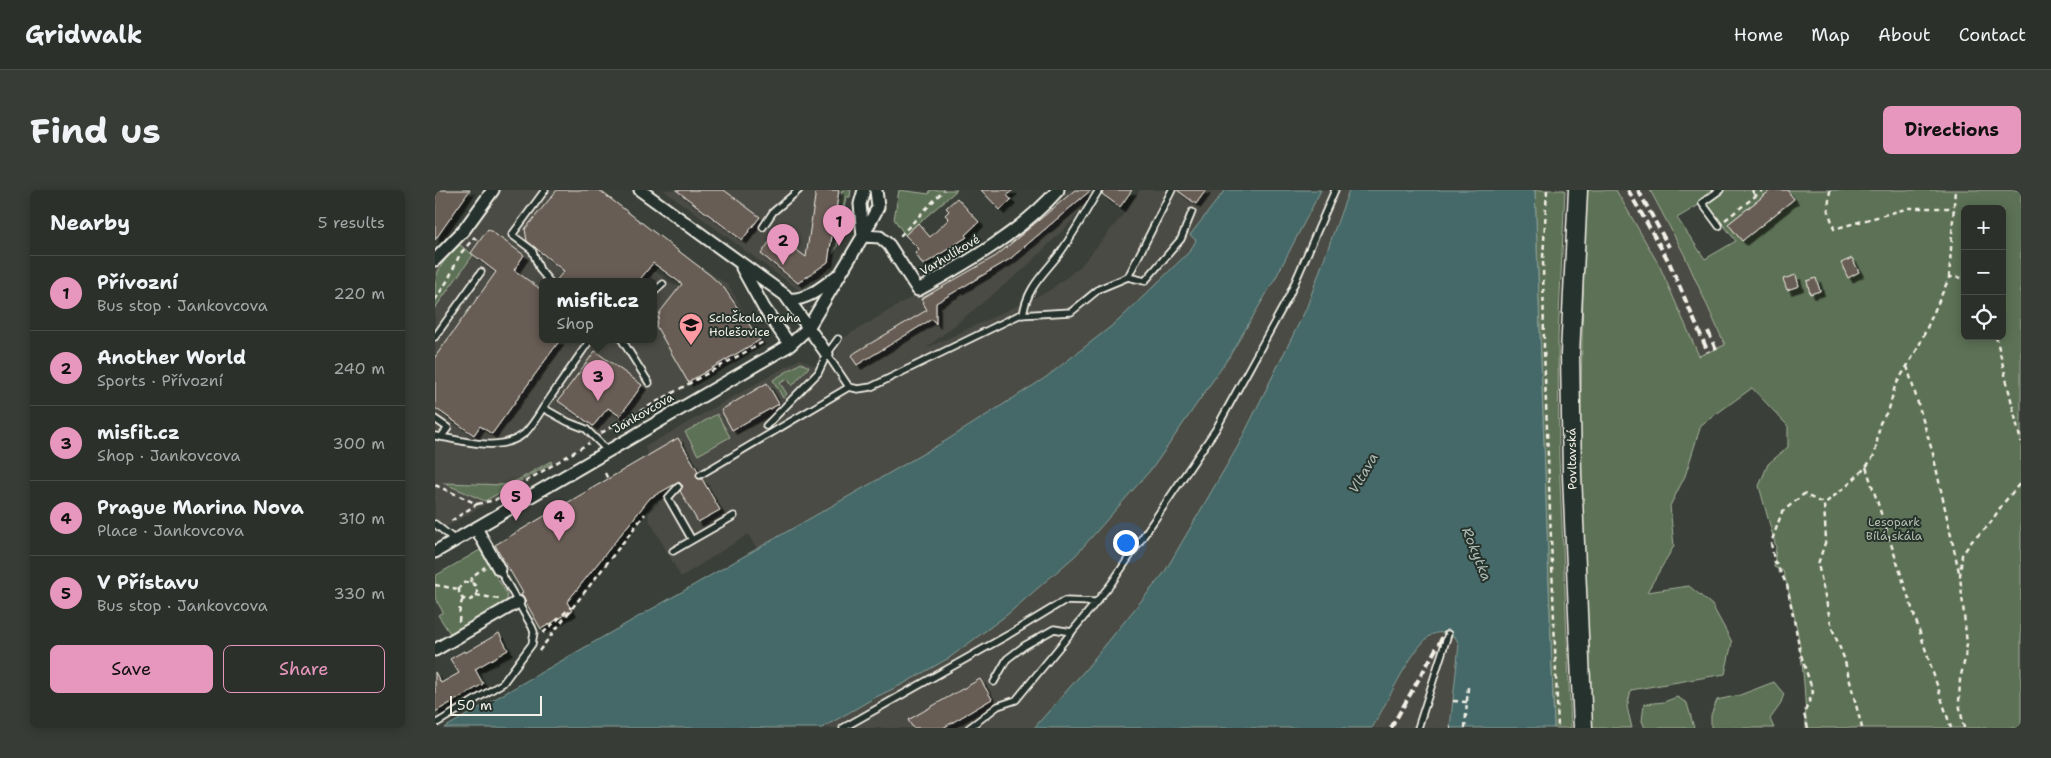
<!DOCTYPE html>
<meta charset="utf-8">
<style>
body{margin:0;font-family:"Shantell Sans",sans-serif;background:#383c37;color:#f1f3f6}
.controls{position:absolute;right:15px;top:15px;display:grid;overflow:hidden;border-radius:8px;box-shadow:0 2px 12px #0003}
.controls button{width:45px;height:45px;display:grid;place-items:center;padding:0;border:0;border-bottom:1px solid #484b47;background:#2c302b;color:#f1f3f6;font:25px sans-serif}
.scale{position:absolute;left:15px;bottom:12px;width:92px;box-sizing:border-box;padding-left:5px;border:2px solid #f4f1e8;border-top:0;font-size:14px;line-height:18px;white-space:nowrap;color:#f4f1e8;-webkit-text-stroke:4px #26332d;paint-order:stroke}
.you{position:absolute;left:690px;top:352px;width:18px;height:18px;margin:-12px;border:4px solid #fff;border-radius:50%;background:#1a73e8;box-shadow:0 0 0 8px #1a73e833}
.badge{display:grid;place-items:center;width:32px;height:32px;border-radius:50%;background:#e797bd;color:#111;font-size:16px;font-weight:700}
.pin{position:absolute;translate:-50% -41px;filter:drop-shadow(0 1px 2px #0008)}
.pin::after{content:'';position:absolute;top:26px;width:18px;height:15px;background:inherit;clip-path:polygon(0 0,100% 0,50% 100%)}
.popup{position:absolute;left:104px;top:88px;width:118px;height:65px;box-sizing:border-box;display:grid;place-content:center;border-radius:8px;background:#2c302b;filter:drop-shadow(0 1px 4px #0005);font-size:16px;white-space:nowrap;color:#a6a9a9}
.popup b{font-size:19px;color:#f1f3f6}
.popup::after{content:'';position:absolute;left:50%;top:100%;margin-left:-10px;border:10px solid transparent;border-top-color:#2c302b}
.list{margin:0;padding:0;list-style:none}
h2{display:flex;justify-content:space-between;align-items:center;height:65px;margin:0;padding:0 20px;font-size:21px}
h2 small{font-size:16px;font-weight:400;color:#a6a9a9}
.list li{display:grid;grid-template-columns:32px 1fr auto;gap:15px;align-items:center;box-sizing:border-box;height:75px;padding:0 20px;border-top:1px solid #484b47}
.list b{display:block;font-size:19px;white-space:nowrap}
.list p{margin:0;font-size:16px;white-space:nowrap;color:#a6a9a9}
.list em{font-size:16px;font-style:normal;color:#a6a9a9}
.actions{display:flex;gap:10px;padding:15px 20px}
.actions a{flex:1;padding:11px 0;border:1px solid #e797bd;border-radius:8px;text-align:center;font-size:18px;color:#e797bd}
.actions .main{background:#e797bd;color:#111}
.icon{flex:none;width:28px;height:28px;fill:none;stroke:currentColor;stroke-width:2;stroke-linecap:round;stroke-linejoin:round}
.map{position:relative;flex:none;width:1586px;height:538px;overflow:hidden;border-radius:8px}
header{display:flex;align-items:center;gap:30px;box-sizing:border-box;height:70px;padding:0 25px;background:#2c302b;border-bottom:1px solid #484b47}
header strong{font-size:24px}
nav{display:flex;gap:28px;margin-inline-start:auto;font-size:18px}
.intro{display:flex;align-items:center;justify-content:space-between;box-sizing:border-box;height:120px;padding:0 30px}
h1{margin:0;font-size:35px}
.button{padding:12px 22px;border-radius:8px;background:#e797bd;color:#111;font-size:18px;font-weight:700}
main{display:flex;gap:30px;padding:0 30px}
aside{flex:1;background:#2c302b;border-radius:8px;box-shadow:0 2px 12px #0003}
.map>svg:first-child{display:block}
.built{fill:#4b4c44;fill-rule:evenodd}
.green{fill:#5c7155;stroke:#a8b19e;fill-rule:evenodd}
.water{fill:#446968;stroke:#8a9f9b}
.building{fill:#685d54;stroke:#f4f1e8;filter:url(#shadow)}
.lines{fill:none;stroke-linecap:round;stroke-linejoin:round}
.lane-casing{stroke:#f4f1e8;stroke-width:9}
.street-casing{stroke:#f4f1e8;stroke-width:15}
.primary-casing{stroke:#f4f1e8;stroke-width:21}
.path{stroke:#f4f1e8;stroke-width:2.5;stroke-dasharray:5 4;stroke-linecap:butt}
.lane{stroke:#26332d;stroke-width:5.5}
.street{stroke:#26332d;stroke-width:11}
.primary{stroke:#26332d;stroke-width:18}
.rail{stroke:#f4f1e8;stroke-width:4;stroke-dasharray:8 4;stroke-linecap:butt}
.labels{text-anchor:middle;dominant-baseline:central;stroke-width:4;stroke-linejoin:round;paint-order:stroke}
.street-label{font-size:12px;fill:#f4f1e8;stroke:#26332d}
.poi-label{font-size:12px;fill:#f4f1e8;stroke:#26332d;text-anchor:start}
.park-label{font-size:12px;fill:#b7bead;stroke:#26332d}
.water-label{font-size:14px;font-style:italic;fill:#aebbb5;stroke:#26332d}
</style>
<header>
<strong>Gridwalk</strong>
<nav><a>Home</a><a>Map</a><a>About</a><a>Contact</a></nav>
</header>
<div class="intro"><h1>Find us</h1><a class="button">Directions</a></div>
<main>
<aside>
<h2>Nearby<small>5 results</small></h2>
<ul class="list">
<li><span class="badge">1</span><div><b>Přívozní</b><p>Bus stop · Jankovcova</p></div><em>220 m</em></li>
<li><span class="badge">2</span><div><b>Another World</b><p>Sports · Přívozní</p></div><em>240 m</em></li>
<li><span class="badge">3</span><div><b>misfit.cz</b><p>Shop · Jankovcova</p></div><em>300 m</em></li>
<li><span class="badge">4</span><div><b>Prague Marina Nova</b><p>Place · Jankovcova</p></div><em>310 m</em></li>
<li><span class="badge">5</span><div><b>V Přístavu</b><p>Bus stop · Jankovcova</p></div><em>330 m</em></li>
</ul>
<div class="actions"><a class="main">Save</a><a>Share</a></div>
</aside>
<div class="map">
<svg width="1586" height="538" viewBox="0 0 1586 538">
<defs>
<filter id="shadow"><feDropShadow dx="4.5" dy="4.5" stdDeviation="0" flood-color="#0009"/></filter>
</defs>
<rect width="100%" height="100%" fill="#3a4039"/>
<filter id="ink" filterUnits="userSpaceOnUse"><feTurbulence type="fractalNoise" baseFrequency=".02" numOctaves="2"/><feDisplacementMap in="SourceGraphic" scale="10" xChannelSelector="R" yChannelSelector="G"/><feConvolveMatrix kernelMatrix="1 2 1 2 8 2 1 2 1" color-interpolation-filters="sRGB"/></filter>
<g filter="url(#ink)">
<path class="built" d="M64,0H166L211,35L195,56L215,77L239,96L247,94L262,74L293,95L328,153L178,238L0,344V80L9,67L25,55ZM108,92H218V150H108Z
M229,0H407L396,79L365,101Z
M634,0H668L589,79L490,159L614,101L645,77L689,24L705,0H790L756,45L762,50L756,60L683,131L610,188L512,250L322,359L313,344L246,387L214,329V323L228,308L231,299L210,257L365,169L379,176L400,168L405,150L485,102L534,78L584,44Z
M886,0H914L871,119L803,256L729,383L650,480L599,538H387L441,507L468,494L514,468L573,424L641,365L719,276L840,89Z
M1181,0H1215L1249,64L1290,156L1264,166L1225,77Z
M1001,443H1010L1020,447L1024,454L1015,538H937L975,470L989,452Z"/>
<path class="green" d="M407,0H416L415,7H411L402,57L398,64Z
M464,0L494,4L495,0H522L470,45L459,29Z
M1100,0H1130L1123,147L1124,268L1136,538H1119Z
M1150,0H1181L1225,77L1264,166L1290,155L1249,64L1215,0H1336L1293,34L1307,51L1359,10L1352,0H1586V538H1371C1370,481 1364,436 1348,381L1339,377L1341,357L1324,296L1333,274L1353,257V236L1317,198L1266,235L1250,286L1235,316L1239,356L1212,402L1254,396L1277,415L1297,452L1290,484L1196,500L1192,517L1197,538H1157L1144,304ZM1267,13L1272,14L1301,51L1270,69L1242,28ZM1530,19H1567V146H1530Z
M25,55L38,65L0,118C0,83 0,78 25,55Z
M366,173L374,177L357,196L353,189L345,193L352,204L348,208L338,190Z
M282,224L295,247L263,265L250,242Z
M116,271L117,273L50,311L8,293L70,295L83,290Z
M45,360L72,404V411L16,445L3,425L8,422L0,408V386Z
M1339,492L1349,504L1345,515L1335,529L1339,538H1276V525L1282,510L1305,505Z
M1242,507L1252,513L1259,538H1210L1207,531L1209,514L1229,512Z"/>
<path class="water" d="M790,0H886L840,89L794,167L719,276L641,365L573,424L514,468L468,494L441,507L387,538H9L512,250L610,188L683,131L756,60L761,50L755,45Z
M914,0H1100L1119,538H1015L1024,454L1020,447C1014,444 1008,442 1001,443C980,448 950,518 937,538H599L650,480L729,383L803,256L871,119Z"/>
<path class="building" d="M0,0H35L0,50Z
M122,0H164L275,85L289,98L325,150L253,192L221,136L225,122L247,94L218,73L203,92H120L129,81L92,51L90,39Z
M241,0H289L325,27L307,50Z
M381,0H404L393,72L363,93L326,64L340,44L371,67Z
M546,0H578L572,5L576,10L565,20Z
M640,0H656L575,69L501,113V134L497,129L422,175L416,166L421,162L492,120L486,109L561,66Z
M669,0H697L685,17L667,4Z
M742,0H771L761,14Z
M1336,0H1352L1359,9L1307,51L1293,34Z
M522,8L544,32L530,45L532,47L488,75L480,63L484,59L470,45L483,33L495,47L514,29L510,25L514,21L511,18Z
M53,39L89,65L79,80L108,101V150H125L57,244L45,236L39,245L0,218V167L61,82L36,63Z
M1417,68L1424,82L1413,88L1406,73Z
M1361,85L1364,96L1352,100L1348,89Z
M1381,88L1385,101L1375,104L1372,91Z
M160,161L207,195L185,226L173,218L158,236L123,211Z
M332,193L344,214L297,240L286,220Z
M243,248L263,281L261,287L263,289H267L285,320L263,332L245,301L248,296L244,292L215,308L132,412L137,421L106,439L86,404L88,403L60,355Z
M64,443L73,460L40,479L48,494L0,522V482L6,493L24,483L15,469L29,461L30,463Z
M545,489L557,509L508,538H478L473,530Z"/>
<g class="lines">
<defs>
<path id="lane" d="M110,0L77,45L97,60L105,80L115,92
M1284,36L1267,13L1285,0
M328,37L338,22L364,0
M693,87L710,91L746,49L757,22
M218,103L228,94
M588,125C592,97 609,84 625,63C639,43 651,21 664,0
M0,147L46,82
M187,150L214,193
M392,164L414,197
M108,218L155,150
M0,229L13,238L6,247
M331,236L383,183L392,164L403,149
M0,246C28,250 65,264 90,243C97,236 103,226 108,218L133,232L151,239L172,260
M265,285L414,197L423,199L436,197L584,125L636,122L664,99L693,87L737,0
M0,334L20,350
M257,350L299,326
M238,361L257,350L233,308L243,297
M559,492L572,469L589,456L619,439L637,442
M0,534L68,493L97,454L99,442L97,437L64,379
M408,538L573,445L629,411L661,412
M534,538L563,516L581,510L676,394L781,239L854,106L900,0
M983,538L1013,444"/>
<path id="street" d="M205,0L350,105L392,164
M428,46L445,47L454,55L483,100C533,72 585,43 623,0
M428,46L425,14L429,0
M0,70L29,40L58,0
M307,78L329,118L355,155
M354,109C372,111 388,96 402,86
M41,338L64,379
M0,362L355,155L373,138L428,46L443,17L441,0
M0,460L83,412"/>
<path id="primary" d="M1143,0L1135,164L1137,285L1148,538"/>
</defs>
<use href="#lane" class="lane-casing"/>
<use href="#street" class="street-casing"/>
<use href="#primary" class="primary-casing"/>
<path class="path" d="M1112,0L1108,68L1109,159L1123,538
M1317,0L1320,6
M1395,0L1393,19L1399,39L1474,18H1514L1520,21
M1290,30L1328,0
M465,46L509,0
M38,47L44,52
M1514,88L1520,0
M0,110L13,90L25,64L39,48
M1561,146L1586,252
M1472,176L1498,264L1524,382
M166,243L330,151
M1431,277L1516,538
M170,283L173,289
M0,295L42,314L13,333
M42,314L60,310L154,253
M24 401a9 9 0 1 1 18 0a9 9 0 1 1-18 0Z
M35,392L38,386L50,377
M0,395L23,399
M41,405L64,409
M24,432L25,416L28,409
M108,443L136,417
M104,461L210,324
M1018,511L1032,512
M1015,538H1016
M1030,538L1033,497
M1373,538L1369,524L1378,502L1366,465L1352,395L1339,370L1336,353L1347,322L1369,304L1389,314
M1427,538L1409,468L1397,438L1383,374L1391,350L1389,314L1414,294L1431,277L1440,264L1445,233L1454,219L1460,196L1483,158L1514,88L1519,86L1530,89
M1529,538L1524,513L1525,489L1530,469L1532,454L1525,386L1527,365L1537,351L1554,335L1567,315L1586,292"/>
<use href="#lane" class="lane"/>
<use href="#street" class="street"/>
<use href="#primary" class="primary"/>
<path class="rail" d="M1193,0L1234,72L1273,162
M1203,0L1234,57
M1273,141L1281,160
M956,538L1010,443"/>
</g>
</g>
<defs>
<symbol id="school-pin" viewBox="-11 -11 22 30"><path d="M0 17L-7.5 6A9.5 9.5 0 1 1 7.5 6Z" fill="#ff9aa2" stroke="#26332d"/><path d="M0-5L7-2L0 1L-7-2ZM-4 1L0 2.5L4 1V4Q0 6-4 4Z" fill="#111"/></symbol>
</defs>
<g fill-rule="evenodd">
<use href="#school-pin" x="242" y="121" width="28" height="38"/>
</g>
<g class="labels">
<g class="street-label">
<text transform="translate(515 65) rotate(-31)">Varhulíkové</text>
<text transform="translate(208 223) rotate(-30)">Jankovcova</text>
<text transform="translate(1137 269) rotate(-91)">Povltavská</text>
</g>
<g class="poi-label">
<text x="274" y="128">ScioŠkola Praha<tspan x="274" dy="14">Holešovice</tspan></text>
</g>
<g class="park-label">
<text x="1459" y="332">Lesopark<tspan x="1459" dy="14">Bílá skála</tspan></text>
</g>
<g class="water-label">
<text transform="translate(928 283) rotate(-60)">Vltava</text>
<text transform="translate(1042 364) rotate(68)">Rokytka</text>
</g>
</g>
</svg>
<div class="controls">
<button>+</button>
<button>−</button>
<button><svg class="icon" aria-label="locate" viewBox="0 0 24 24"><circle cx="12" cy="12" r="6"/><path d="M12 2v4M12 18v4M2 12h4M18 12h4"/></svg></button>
</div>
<div class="scale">50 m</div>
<div class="you"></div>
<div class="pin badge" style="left:404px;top:56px">1</div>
<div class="pin badge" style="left:348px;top:75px">2</div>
<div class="pin badge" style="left:163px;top:211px">3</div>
<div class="popup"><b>misfit.cz</b>Shop</div>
<div class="pin badge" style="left:124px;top:351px">4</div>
<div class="pin badge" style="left:81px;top:331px">5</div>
</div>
</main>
